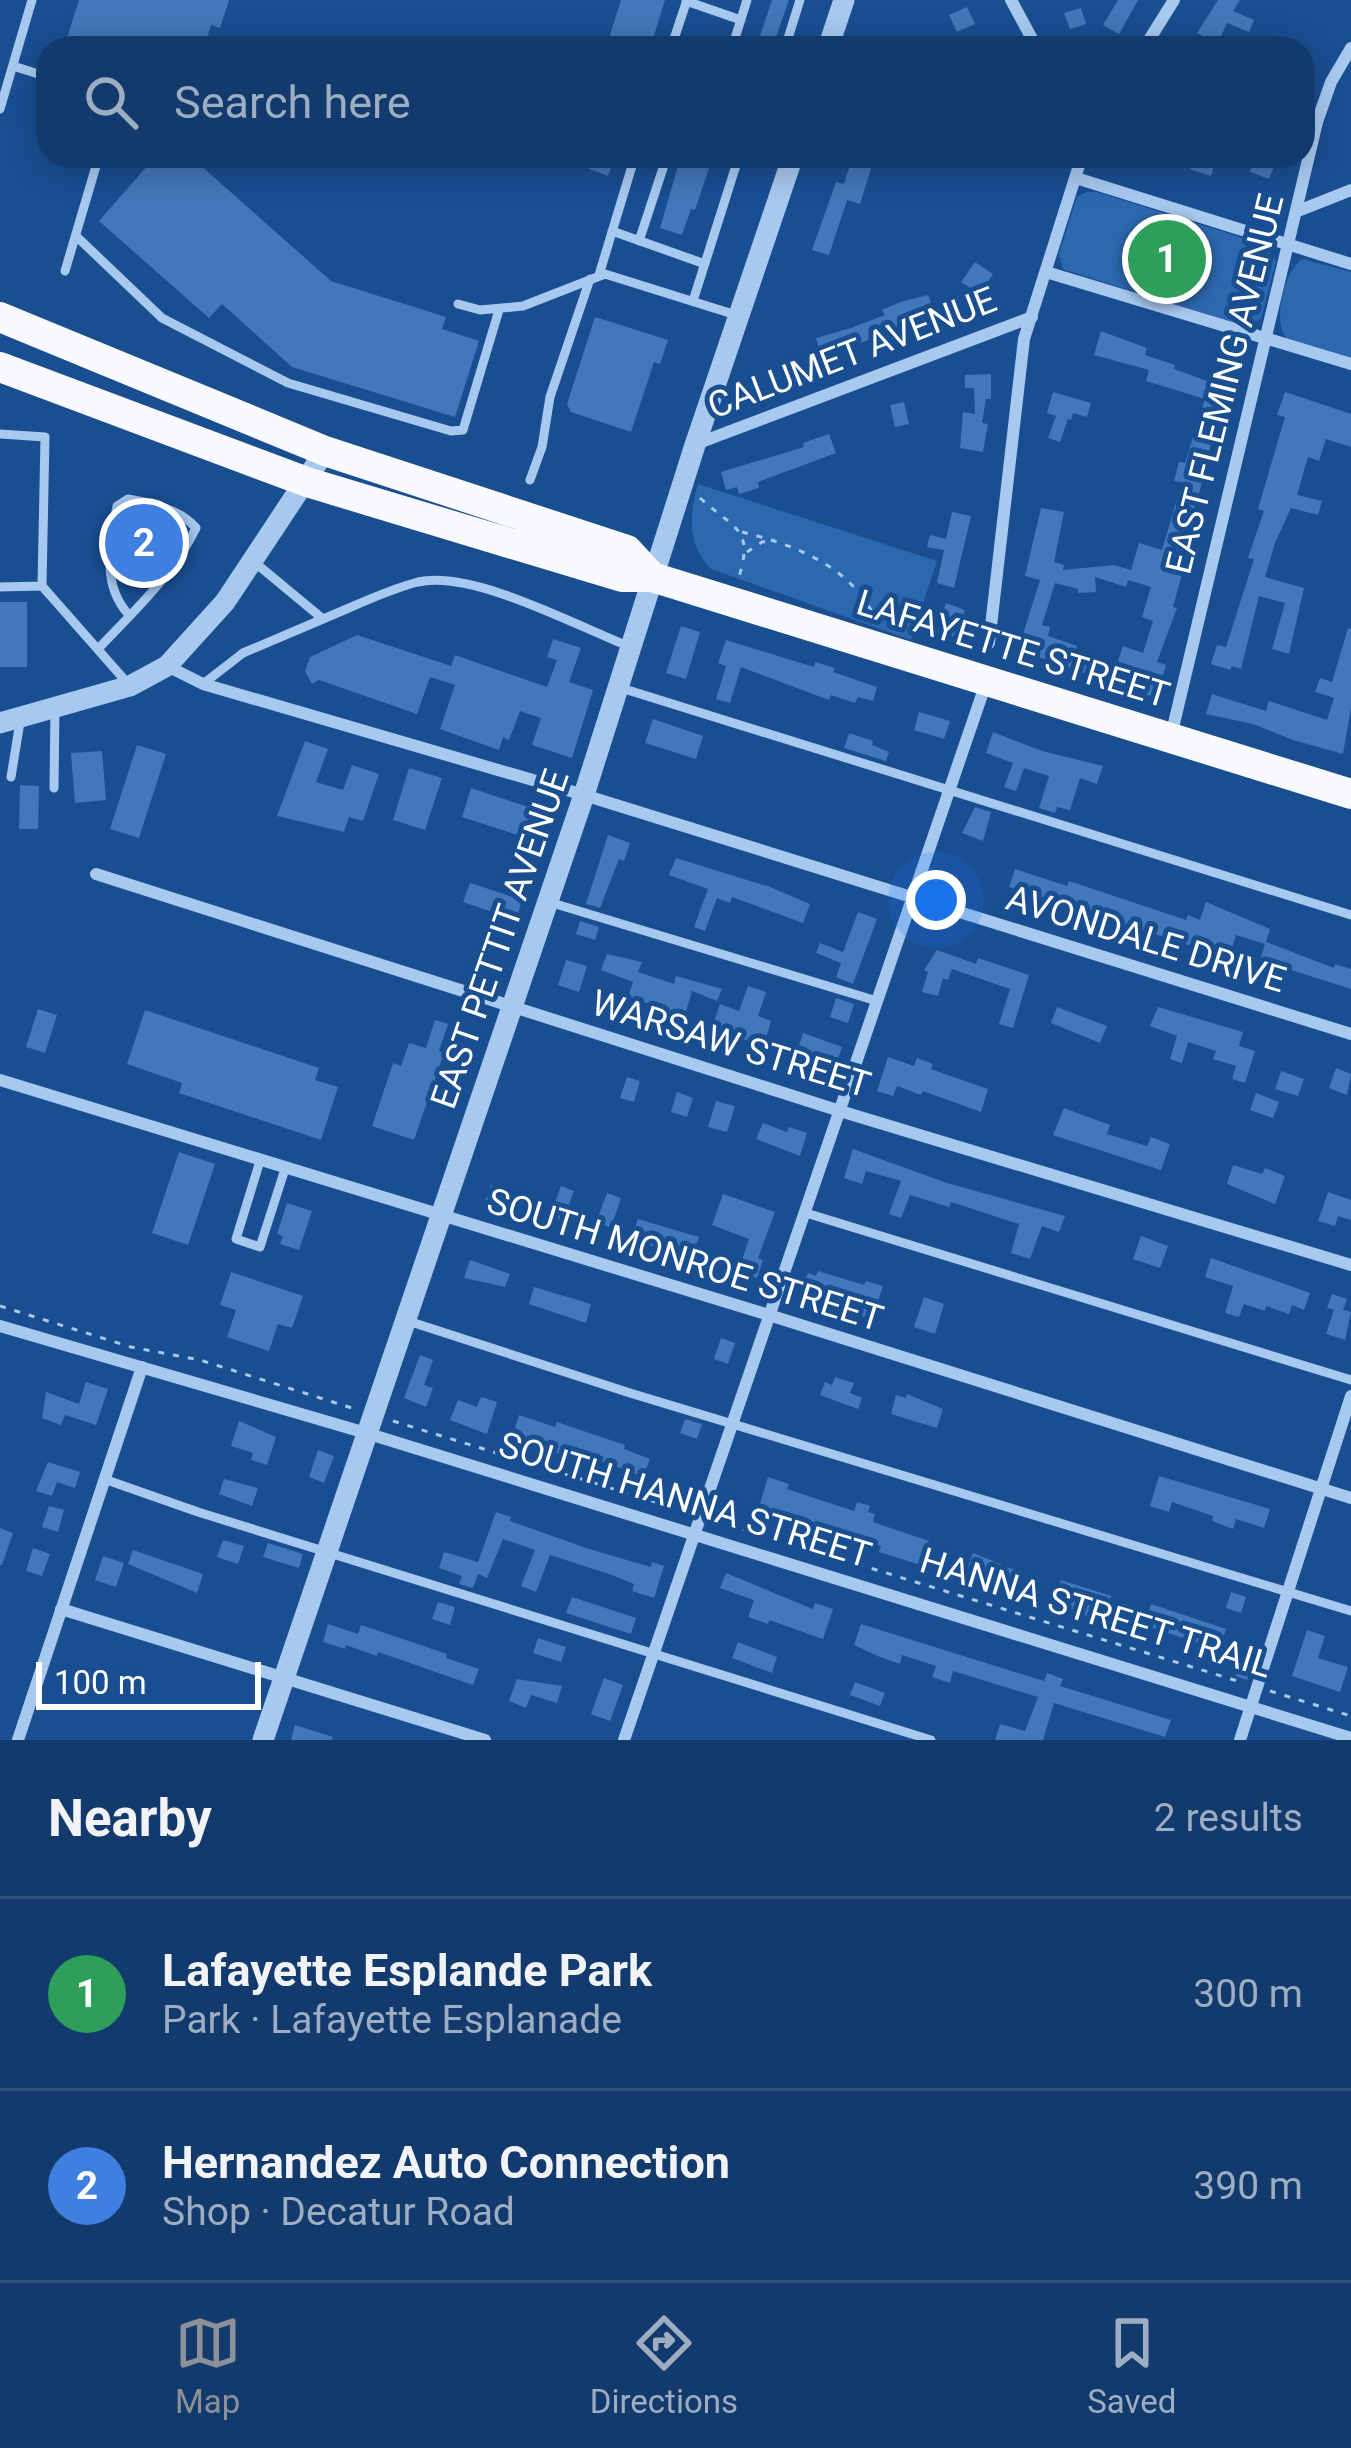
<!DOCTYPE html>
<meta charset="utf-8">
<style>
body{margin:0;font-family:Roboto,sans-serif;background:#204575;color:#f1f3f6}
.scale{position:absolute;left:36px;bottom:30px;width:225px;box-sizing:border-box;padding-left:12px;border:6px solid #fff;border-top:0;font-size:33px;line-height:42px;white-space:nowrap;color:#fff;-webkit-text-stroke:9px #194e91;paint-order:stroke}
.you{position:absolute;left:936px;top:900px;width:42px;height:42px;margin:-30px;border:9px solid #fff;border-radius:50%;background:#1a73e8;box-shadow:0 0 0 18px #1a73e833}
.badge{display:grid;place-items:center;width:78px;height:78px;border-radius:50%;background:#8c9099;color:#fff;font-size:39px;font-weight:700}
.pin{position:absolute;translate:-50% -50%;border:6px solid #fff;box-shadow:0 3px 12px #0006}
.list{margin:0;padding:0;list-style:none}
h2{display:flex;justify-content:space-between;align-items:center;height:156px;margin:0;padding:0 48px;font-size:51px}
h2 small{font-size:39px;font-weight:400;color:#9dadc2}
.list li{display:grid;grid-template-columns:78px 1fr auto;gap:36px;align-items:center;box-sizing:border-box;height:192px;padding:0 48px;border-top:3px solid #325480}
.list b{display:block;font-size:45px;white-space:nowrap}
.list p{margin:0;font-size:39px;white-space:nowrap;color:#9dadc2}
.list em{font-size:39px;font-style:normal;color:#9dadc2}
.icon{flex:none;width:66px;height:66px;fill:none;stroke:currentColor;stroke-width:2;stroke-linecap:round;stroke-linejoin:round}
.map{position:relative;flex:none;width:1351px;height:1740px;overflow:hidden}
.search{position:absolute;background:#133a6d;box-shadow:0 6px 30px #0003;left:36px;right:36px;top:36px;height:132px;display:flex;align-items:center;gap:30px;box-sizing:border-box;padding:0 42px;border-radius:36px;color:#9dadc2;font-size:45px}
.sheet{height:540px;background:#133a6d}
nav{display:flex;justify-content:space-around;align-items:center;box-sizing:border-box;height:168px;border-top:3px solid #325480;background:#133a6d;font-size:33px;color:#9dadc2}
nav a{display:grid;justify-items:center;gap:6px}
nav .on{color:#8c9099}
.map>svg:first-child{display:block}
.green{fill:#2c68af}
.building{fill:#4277b9}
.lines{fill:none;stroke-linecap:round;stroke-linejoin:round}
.path{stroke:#a7c8ef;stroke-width:3;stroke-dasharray:6 9;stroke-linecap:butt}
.service{stroke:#a7c8ef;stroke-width:9}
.minor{stroke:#a7c8ef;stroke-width:12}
.tertiary{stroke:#a7c8ef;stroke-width:21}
.trunk{stroke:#f8faff;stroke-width:30}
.labels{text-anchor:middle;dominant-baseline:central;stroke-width:10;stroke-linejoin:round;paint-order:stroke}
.street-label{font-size:36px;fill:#fff;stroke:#194e91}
</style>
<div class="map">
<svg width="1351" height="1740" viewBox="0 0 1351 1740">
<rect width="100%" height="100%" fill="#194e91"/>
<path class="green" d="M1087,192H1097L1265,245L1276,261L1261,319L1244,327L1063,269L1059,254L1077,197Z
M1302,259L1351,272V359L1288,340C1271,323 1284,272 1302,259Z
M698,484L937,561L911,640L711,569C687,545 689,515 698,484Z"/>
<path class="building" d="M79,0H229L220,28L211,25L204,48H86L66,41Z
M621,0H665L650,48H606Z
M772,0H789L772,48H756Z
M1118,0H1138L1119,34L1103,25Z
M1218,0H1240L1233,11L1254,20L1249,32L1227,23L1218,43L1197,33Z
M967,7L975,24L957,32L949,15Z
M1081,8L1086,24L1070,29L1064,13Z
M156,156H190L331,281L446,317L442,329L479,341L455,417L292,367L222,304L209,318L99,221Z
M556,156H615L608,176Z
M681,156L710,165L695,210L691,209L682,235L660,228Z
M853,156L874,159L860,204L847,200L829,255L812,250L836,182L844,184Z
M1194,156H1217L1211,176L1190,169Z
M1256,156H1278L1269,179L1250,172Z
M975,262L993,274L980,294L961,282Z
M928,295L935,314L822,358L816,338L851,328L885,315L882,310L900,302Z
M595,317L668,340L660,364L654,362L631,432L571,412L567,404Z
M1101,331L1147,348L1145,355L1175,365L1174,369L1229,389L1207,442L1211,443L1206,469L1183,548L1189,549L1173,607L1177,608L1157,662L1166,665L1156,698L1018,650L1040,580L1025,576L1041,508L1064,512L1054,562L1064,565L1063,570L1114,565L1131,570L1126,587L1095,577L1096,592L1078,593V589L1055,583L1042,625L1050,627L1048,636L1077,646L1075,653L1116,667L1123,646L1143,653L1153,621L1142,617L1151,587L1128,580L1139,543L1162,550L1182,482L1174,481L1179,462L1185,463L1205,399L1146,381L1149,370L1094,355Z
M991,374V399H986L982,423L988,424L983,452L960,448L963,412L975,414L974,388H965V375Z
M1053,392L1091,403L1087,417L1073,413L1071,420L1068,419L1060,442L1048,438L1056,416L1047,413Z
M1285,392L1351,414V447L1326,439L1319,461L1308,457L1297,495L1322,501L1318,515L1291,508L1275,543L1265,577L1304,588L1289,654L1272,649L1285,603L1259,596L1241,669L1232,666L1230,670L1211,664L1217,645L1226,647L1254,559L1248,558L1264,511L1258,509L1285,417L1277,415Z
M904,402L909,424L895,427L890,405Z
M829,434L836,453L758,482L759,488L739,494L737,487L726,490L721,472L804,447L803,443Z
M952,512L971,516L954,588L937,583L944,550L927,547L930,535L946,539Z
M130,517L172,532L158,570L119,555Z
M0,602H27V667H0Z
M946,603L965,610L955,637L936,631Z
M681,626L700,632L686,679L666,673Z
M1348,628L1351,629V708L1343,754L1293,740L1253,724L1206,714L1212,694L1266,711L1269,701L1327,720L1334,698L1315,692L1320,678L1332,682Z
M357,635L451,666L455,655L547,687L557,660L547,657L553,639L581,648L569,682L593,690L572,758L532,745L541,718L520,711L509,740L503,737L499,750L440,729L455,685L430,677L417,714L319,680L312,684L305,671L310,657Z
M726,640L814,667L815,662L835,668L833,672L877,687L873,701L858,697L855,703L831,695L829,700L741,667L730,703L716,699L726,666L718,663Z
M919,712L950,721L944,739L914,730Z
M653,719L703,736L696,759L645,743Z
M993,732L1042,751L1103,766L1097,784L1080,778L1070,810L1057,807L1055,813L1039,808L1049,776L1024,768L1016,791L1004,787L1013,763L986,753Z
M849,733L873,741L872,745L889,752L886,761L844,748Z
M305,741L328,749L316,782L343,790L352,765L379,774L363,821L349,817L344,832L277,816Z
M137,745L166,754L139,838L110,829Z
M102,751L106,800L75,803L71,753Z
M409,768L442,778L425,830L393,820Z
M20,785L39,786L38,829H19Z
M471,788L552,815L542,843L462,817Z
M975,807L991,812L983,841L962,833Z
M608,835L630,843L624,861L619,859L600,908L586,904Z
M676,858L770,887L810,904L803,923L732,897L730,903L717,898L705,931L694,927L708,889L669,875Z
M1015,869L1067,886L1069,881L1186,920L1188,915L1200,920L1206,902L1270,929L1266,942L1334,968L1335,964L1351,969V989L1260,960L1265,944L1236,935L1229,958L1009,887Z
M470,883L522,900L516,920L463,902Z
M858,912L877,919L853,984L836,977L841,963L816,953L820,943L843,952Z
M580,921L599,927L595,940L576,934Z
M937,950L976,964L978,958L1029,975L1013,1028L999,1024L1010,989L952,969L948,980L943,978L938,996L922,992L928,972L924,970Z
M607,954L642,962L638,972L674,984L676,976L722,989L717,1001L692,991L684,1018L665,1013L666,1009L628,997L633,982L601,970Z
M566,960L587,966L579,992L558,985Z
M748,986L766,992L758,1016L771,1021L764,1045L711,1030L720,1004L739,1011Z
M836,998L854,1004L848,1023L830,1017Z
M1057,1007L1107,1026L1100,1043L1051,1023Z
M1158,1007L1243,1032L1239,1046L1255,1051L1245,1083L1232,1079L1236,1066L1213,1059L1216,1051L1188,1042L1182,1063L1170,1059L1177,1036L1150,1026Z
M38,1009L57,1015L45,1053L26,1047Z
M145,1010L319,1068L315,1080L338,1087L321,1140L179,1093L182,1083L127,1064Z
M435,1020L448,1024L439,1051L444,1053L414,1140L372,1126L393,1063L401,1066L409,1043L426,1048Z
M803,1033L842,1047L835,1068L796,1055Z
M888,1057L914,1066L917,1058L933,1064L931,1069L988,1089L981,1112L923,1091L921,1095L897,1086L893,1096L877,1091Z
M1336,1068L1351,1074L1347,1095L1329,1088Z
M1281,1071L1304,1079L1298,1096L1275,1089Z
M627,1077L640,1081L634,1102L620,1098Z
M677,1092L693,1098L687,1117L671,1112Z
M1256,1093L1279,1102L1273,1118L1250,1110Z
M716,1101L735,1106L727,1132L708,1127Z
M1064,1108L1110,1125L1107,1134L1147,1146L1151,1137L1170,1144L1161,1170L1053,1135Z
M763,1123L787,1132L789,1127L807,1133L800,1156L756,1139Z
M853,1149L947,1183L1065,1216L1059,1232L1042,1226L1030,1259L1011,1253L1019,1224L951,1202L949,1207L910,1195L901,1218L889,1214L901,1181L866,1171L862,1184L844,1178Z
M179,1152L215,1164L188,1245L152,1233Z
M1233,1165L1262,1174L1265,1168L1285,1176L1275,1204L1227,1184Z
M491,1185L511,1192L504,1211L484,1204Z
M561,1186L574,1191L563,1221L550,1216Z
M1328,1192L1351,1200V1220L1338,1216L1335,1226L1318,1221Z
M607,1193L621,1198L611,1228L596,1222Z
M723,1194L775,1212L758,1258L763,1260L757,1278L738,1272L749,1239L712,1225Z
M287,1203L312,1211L299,1250L280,1244L283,1236L277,1234Z
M638,1219L699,1237L689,1262L631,1237Z
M1141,1236L1168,1246L1160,1268L1133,1259Z
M1211,1258L1310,1293L1304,1310L1292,1305L1289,1314L1266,1306L1265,1311L1244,1304L1239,1317L1225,1313L1233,1286L1205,1277Z
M470,1260L510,1274L505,1287L464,1278Z
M818,1271L864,1285L866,1281L883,1286L872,1319L855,1314L857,1308L801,1291L808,1273L816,1276Z
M231,1272L303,1296L292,1328L278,1324L269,1351L227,1337L236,1310L220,1305Z
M534,1287L591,1304L586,1323L529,1304Z
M1332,1294L1347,1299L1343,1310L1351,1312L1345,1340L1326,1334L1334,1310L1327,1308Z
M924,1297L944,1304L935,1334L914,1327Z
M721,1338L735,1343L728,1364L714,1359Z
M420,1355L433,1360L424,1385L433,1388L426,1407L404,1398Z
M835,1377L854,1383L850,1393L862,1398L858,1409L820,1395L825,1382L832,1385Z
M86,1382L108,1389L96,1425L65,1415L61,1425L42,1418L46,1392L79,1404Z
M907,1394L943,1409L937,1428L891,1414L896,1395L906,1398Z
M481,1397L497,1402L487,1434L450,1420L458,1400L477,1407Z
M519,1415L555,1427L557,1422L625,1445L624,1449L650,1459L643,1477L602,1461L604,1457L569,1445L566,1456L512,1438Z
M685,1419L702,1424L697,1439L680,1433Z
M239,1421L276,1437L267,1465L251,1460L253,1453L231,1446Z
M318,1450L334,1456L324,1483L309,1477Z
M48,1462L80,1472L75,1488L57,1482L52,1496L36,1491Z
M1159,1476L1270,1509L1264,1528L1236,1519L1233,1529L1212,1521L1213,1516L1172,1502L1169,1512L1150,1506Z
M768,1477L789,1484L787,1489L854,1511L857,1502L870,1506L868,1512L875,1514L873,1522L929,1541L921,1565L879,1552L881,1546L759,1507Z
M224,1479L258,1488L252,1506L219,1494Z
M49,1506L64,1510L58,1532L42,1527Z
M496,1512L511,1517L510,1521L589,1549L651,1567L652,1562L664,1566L654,1598L632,1591L634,1584L612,1575L550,1555L536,1592L521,1586L535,1550L503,1539L487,1578L478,1574L473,1588L459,1584L462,1576L439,1568L444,1552L478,1562Z
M0,1528L13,1533L2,1565H0Z
M223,1540L244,1546L238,1564L217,1557Z
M268,1543L303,1554L299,1568L263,1557Z
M33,1548L50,1554L42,1576L26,1571Z
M133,1550L203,1574L197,1593L128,1564Z
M973,1553L1017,1571L1011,1589L967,1568Z
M103,1556L124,1563L116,1587L95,1580Z
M726,1573L813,1609L815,1603L833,1609L823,1639L769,1620L768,1624L748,1617L754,1600L720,1588Z
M1061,1580L1111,1596L1103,1622L1052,1604Z
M1231,1592L1246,1597L1241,1613L1226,1608Z
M572,1597L636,1618L631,1634L566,1613Z
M438,1602L455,1607L450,1625L432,1619Z
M1151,1604L1226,1629L1217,1657L1196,1651L1198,1643L1144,1625Z
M328,1624L358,1634L361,1625L447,1654L446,1658L479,1669L473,1685L378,1652L377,1656L346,1645L345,1649L323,1642Z
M861,1624L1044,1681L1047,1673L1063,1679L1060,1686L1171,1720L1165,1737L1054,1703L1043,1740H995L1000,1724L1025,1731L1038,1697L953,1671L950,1683L932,1677L936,1666L902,1655L900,1664L880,1657L854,1645Z
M1307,1630L1325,1636L1318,1658L1348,1667L1340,1692L1292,1676Z
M538,1638L566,1647L561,1662L533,1653Z
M738,1642L777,1657L772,1673L732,1658Z
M1246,1646L1258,1650L1247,1680L1236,1676Z
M604,1678L623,1685L610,1721L591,1714Z
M517,1679L562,1686L557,1703L531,1695L526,1708L509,1701Z
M855,1682L885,1693L880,1706L850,1695Z
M295,1725L333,1737L332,1740H291Z"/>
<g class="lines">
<path class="path" d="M700,498C735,530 755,528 738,580
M742,532C796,545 856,568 878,625
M747,552L762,542L775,540
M0,1306L131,1347L200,1360L355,1409
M393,1421L688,1512
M714,1520L1244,1683
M1270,1691L1351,1716"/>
<path class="service" d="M686,1L741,20
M671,48L687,0
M732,48L747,0
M785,48L800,0
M13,66L48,77
M0,109L32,0
M612,231L705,264
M76,236L162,318L288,383L451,431L463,430L499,310
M639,241L667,156
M65,271L99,156
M599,275L635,156
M693,301L739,156
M458,304L480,310L523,306L605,274L736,315
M0,434L45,437L42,586
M530,480L542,447L550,397L590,279
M0,587L42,586L130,686
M323,619C353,607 386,590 418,582C473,570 575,625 628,646
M99,648C135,610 173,575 196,528C180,509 151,503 128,499L117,506C110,545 101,585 129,615
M203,684L243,653L323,619L253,561
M618,687L1351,915
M11,777L20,722
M54,788L55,707
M549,902L877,1001
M260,1161L236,1239L260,1247L285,1169
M806,1213L1351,1380
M405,1320L630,1393L1351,1611
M104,1479L198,1512L931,1740"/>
<path class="minor" d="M1011,0L1037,48
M1144,48L1174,0
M1076,178L1351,264
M1298,211L1351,190
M1046,272L1351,364
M696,444L1032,317
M989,643L1024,339L1082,156
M167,666L203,684L584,795L1351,1034
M1171,736L1317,122L1331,82L1351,48
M96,874L840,1111L1351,1265
M0,1080L772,1316L1351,1498
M0,1326L366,1433L1351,1738
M61,1609L485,1740
M18,1740L142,1367
M624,1740L986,683
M1240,1740L1351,1396"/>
<path class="tertiary" d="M828,48L844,0
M0,723L130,686L167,666L225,602L325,451
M263,1740L584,795L695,445L793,156"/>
<path class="trunk" d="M0,317L325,451L627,550L652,577
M0,367L307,482L622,577H652L1351,794"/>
</g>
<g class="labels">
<g class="street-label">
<text transform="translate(852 353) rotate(-21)">CALUMET AVENUE</text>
<text transform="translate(1225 384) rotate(-76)">EAST FLEMING AVENUE</text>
<text transform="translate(1013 649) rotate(17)">LAFAYETTE STREET</text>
<text transform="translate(500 939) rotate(-71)">EAST PETTIT AVENUE</text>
<text transform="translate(1146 939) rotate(17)">AVONDALE DRIVE</text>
<text transform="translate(731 1044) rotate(17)">WARSAW STREET</text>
<text transform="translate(685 1260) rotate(17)">SOUTH MONROE STREET</text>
<text transform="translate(685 1500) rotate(17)">SOUTH HANNA STREET</text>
<text transform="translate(1096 1613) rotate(17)">HANNA STREET TRAIL</text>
</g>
</g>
</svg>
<div class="scale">100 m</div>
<div class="you"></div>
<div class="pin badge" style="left:1167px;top:259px;background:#2e9e5b">1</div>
<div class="pin badge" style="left:144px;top:543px;background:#3f7fe0">2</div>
<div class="search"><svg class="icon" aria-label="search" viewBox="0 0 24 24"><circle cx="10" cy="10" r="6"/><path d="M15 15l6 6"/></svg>Search here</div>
</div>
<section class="sheet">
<h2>Nearby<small>2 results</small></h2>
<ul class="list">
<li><span class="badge" style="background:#2e9e5b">1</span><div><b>Lafayette Esplande Park</b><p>Park · Lafayette Esplanade</p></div><em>300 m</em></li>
<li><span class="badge" style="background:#3f7fe0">2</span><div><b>Hernandez Auto Connection</b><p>Shop · Decatur Road</p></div><em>390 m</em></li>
</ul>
</section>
<nav>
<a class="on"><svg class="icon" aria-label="map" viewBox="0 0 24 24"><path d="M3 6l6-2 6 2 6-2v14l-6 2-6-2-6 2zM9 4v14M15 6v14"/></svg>Map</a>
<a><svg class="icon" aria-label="directions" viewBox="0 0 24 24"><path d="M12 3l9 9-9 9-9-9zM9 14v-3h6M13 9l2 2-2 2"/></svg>Directions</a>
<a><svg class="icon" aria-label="saved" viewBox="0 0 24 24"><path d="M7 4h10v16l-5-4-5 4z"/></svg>Saved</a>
</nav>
